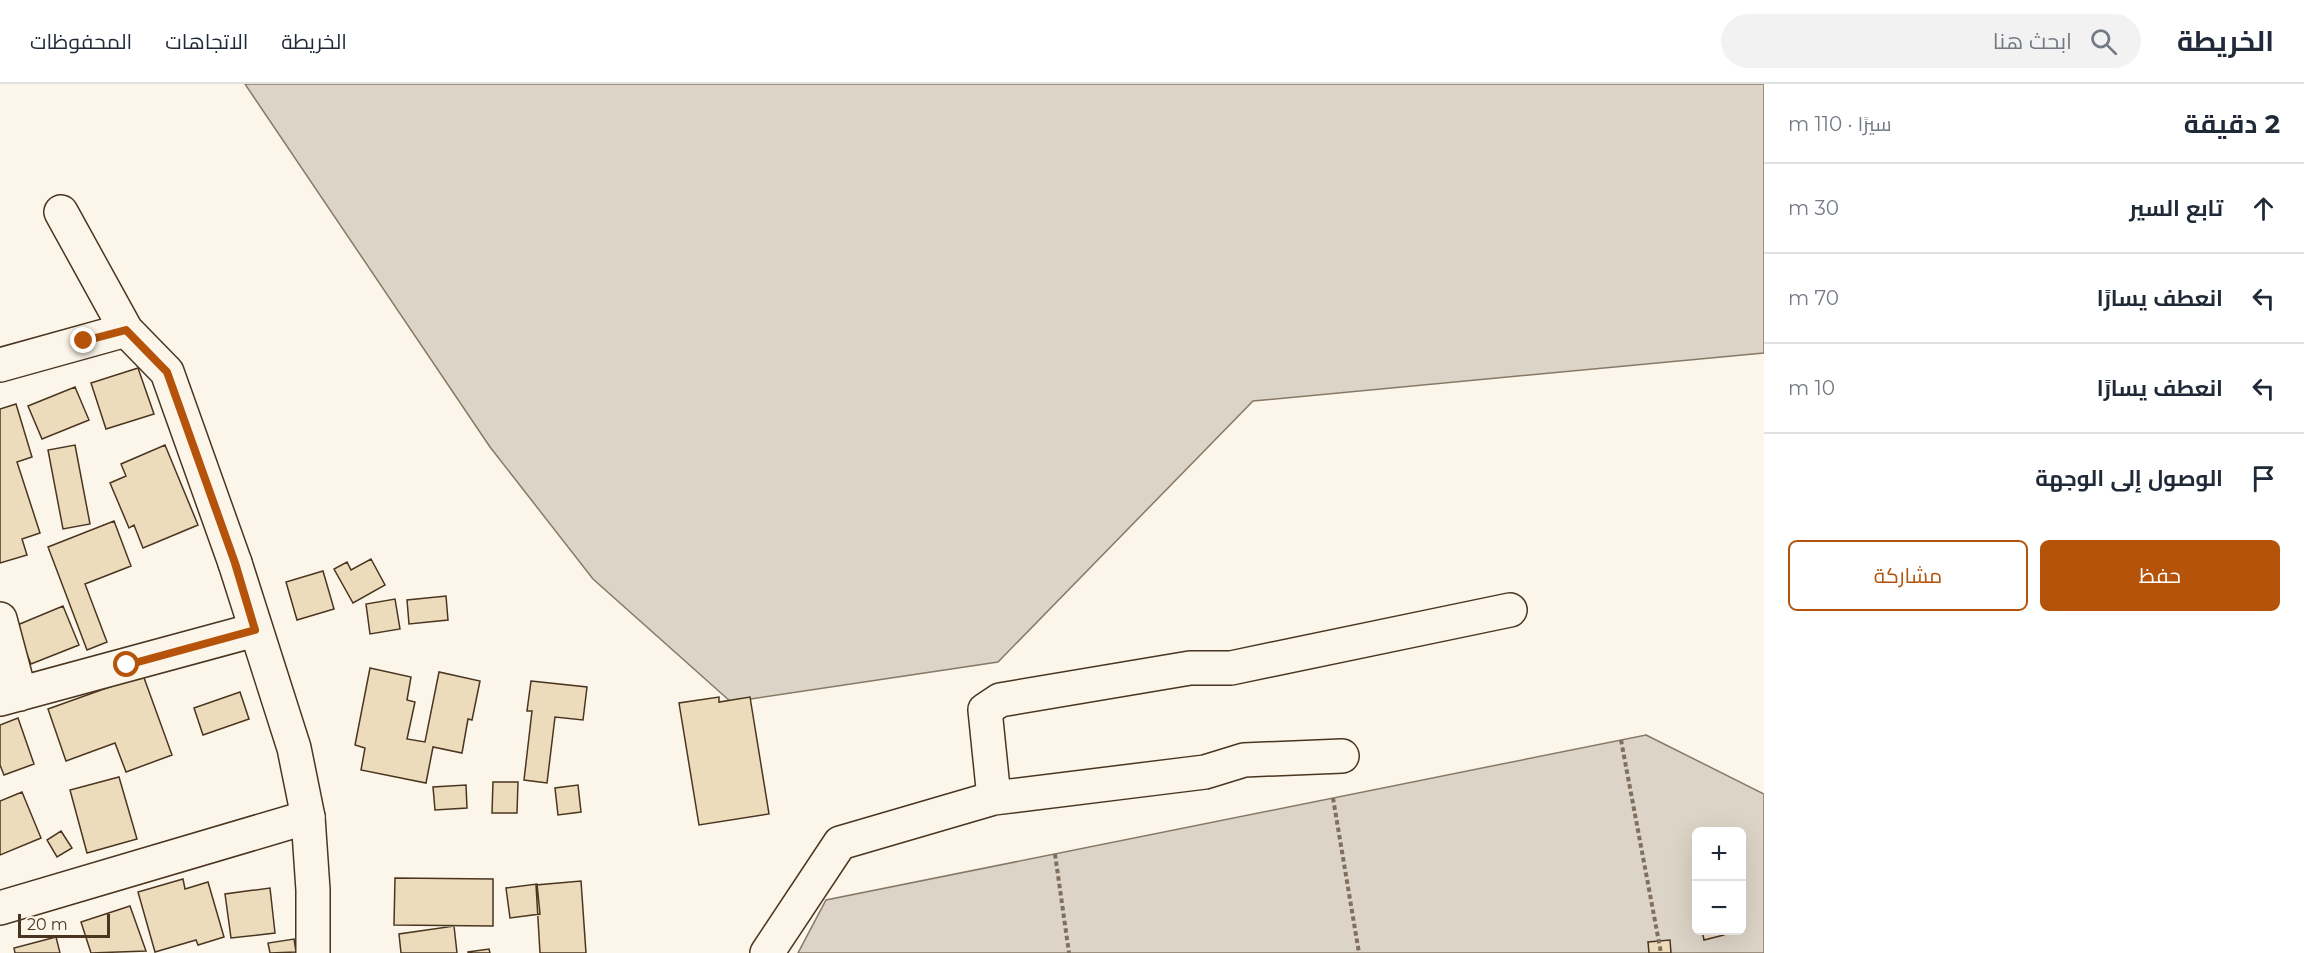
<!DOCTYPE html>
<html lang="ar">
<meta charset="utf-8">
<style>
body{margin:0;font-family:Montserrat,Cairo,sans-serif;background:#f2f2f3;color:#1f2937;direction:rtl}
.controls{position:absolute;right:18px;bottom:18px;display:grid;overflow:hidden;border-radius:9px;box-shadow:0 6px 24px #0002}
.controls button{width:54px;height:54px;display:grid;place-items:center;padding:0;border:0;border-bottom:2px solid #e0e1e3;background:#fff;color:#1f2937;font:30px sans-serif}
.scale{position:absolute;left:18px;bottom:15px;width:92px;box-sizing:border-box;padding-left:6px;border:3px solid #4a3520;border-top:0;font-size:16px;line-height:21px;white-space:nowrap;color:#4a3520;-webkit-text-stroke:4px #fbf6e9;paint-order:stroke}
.stop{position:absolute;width:18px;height:18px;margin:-14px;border:4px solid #b45309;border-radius:50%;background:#fff}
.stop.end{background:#b45309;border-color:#fff;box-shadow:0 2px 6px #0008}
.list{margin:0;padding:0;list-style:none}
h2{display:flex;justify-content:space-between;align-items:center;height:78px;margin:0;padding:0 24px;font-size:26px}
h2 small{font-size:20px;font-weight:400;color:#747a83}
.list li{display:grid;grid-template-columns:39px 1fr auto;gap:18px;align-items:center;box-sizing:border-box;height:90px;padding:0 24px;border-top:2px solid #e0e1e3}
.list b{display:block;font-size:22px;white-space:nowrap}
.list em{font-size:20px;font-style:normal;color:#747a83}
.actions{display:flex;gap:12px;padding:18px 24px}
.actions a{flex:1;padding:14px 0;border:2px solid #b45309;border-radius:9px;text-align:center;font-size:21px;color:#b45309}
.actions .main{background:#b45309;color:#fff}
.icon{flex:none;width:33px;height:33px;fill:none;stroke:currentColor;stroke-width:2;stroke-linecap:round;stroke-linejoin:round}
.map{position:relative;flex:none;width:1764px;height:869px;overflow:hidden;direction:ltr}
header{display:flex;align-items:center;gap:36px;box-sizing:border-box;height:84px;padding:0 30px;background:#fff;border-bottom:2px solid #e0e1e3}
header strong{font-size:28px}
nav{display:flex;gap:33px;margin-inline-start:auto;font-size:21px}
.search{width:420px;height:54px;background:#f2f2f3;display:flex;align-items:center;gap:15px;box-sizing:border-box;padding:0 21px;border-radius:33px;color:#747a83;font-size:22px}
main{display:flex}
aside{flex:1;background:#fff}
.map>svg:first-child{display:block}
.water{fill:#dcd4c6;stroke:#887966;stroke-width:1.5;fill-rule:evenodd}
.building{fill:#ecdcbc;stroke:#4a3520;stroke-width:1.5}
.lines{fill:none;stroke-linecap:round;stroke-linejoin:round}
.minor-casing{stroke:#4a3520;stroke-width:36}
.major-casing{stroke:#4a3520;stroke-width:36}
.path{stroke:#7f6f5c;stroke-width:4;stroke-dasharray:4.5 3;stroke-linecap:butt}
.minor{stroke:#fbf6e9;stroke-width:33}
.major{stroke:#fbf6e9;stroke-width:33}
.route{stroke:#b45309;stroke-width:8}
</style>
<header>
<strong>الخريطة</strong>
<div class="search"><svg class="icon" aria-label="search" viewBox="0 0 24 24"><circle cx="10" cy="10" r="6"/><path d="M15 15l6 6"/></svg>ابحث هنا</div>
<nav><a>الخريطة</a><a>الاتجاهات</a><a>المحفوظات</a></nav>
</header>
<main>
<aside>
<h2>2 دقيقة<small>سيرًا · 110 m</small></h2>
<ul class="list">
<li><svg class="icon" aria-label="ahead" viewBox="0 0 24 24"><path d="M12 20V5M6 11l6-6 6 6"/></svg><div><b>تابع السير</b></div><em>30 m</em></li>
<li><svg class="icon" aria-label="left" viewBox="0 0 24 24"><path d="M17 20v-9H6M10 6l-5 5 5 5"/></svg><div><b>انعطف يسارًا</b></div><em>70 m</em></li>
<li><svg class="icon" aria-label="left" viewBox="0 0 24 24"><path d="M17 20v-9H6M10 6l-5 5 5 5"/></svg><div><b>انعطف يسارًا</b></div><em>10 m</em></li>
<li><svg class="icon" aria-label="arrive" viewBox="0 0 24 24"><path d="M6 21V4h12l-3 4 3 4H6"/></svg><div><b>الوصول إلى الوجهة</b></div></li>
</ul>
<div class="actions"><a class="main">حفظ</a><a>مشاركة</a></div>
</aside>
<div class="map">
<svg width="1764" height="869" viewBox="0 0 1764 869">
<rect width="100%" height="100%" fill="#fbf6e9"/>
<path class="water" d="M245,0H1764V269L1253,317L998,578L731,618L593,495L490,363Z
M1646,651L1764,710V869H798L826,816ZM1696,748H1742V846H1696Z"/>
<path class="building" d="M138,284L154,330L106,345L91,299Z
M75,303L89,336L42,355L28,322Z
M16,320L32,373L17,378L40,449L22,455L27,471L0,479V325Z
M75,361L90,440L63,445L48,366Z
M165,361L198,441L143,464L134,441L129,444L110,399L126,392L121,380Z
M114,437L131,482L85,500L107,558L87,566L48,463Z
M371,475L385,501L353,519L334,485L347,478L351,486Z
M323,487L334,525L297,536L286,498Z
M446,512L448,536L409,540L407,516Z
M395,515L400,545L370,550L366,520Z
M63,522L79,561L31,580L15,542Z
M370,584L411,593L407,616L415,618L407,655L425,658L439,588L480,597L472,636L468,635L462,669L433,663L426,699L361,686L365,664L355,661Z
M143,591L172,671L126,688L115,659L66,677L48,625Z
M531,597L587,603L583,636L555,633L547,699L524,696L532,627H527Z
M240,608L249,635L203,651L194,624Z
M719,613V618L750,613L769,730L699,741L679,619Z
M18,634L34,680L4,691L0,681V641Z
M119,693L137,755L87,769L70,706Z
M493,698H518L517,729H492Z
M466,701L467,724L435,726L433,703Z
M578,701L581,728L558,731L555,704Z
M22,708L41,754L0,771V717Z
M61,747L72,764L57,773L47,756Z
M395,794L493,795V842L394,841Z
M183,795L185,805L208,798L224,853L198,861L196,856L155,868L138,808Z
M581,797L586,869H540L536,801Z
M537,800L540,830L510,834L506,804Z
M270,804L275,849L231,854L225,810Z
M130,822L146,867L91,869L81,838Z
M454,842L457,869H401L399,850Z
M1702,846H1723L1724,851L1704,856Z
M56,853L60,869H15L14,864Z
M294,855L296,868L270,869L268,859Z
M1670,856L1671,869H1649L1648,858Z
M489,865L490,869H468V868Z"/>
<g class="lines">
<defs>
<path id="minor" d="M61,128L126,246
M0,281L126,246L167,288L235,479
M0,535L20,610
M0,615L255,546
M994,714L985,626L1000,616L1190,584H1231L1510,526
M0,824L308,733
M767,869L840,759L994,714L1205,688L1244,676L1342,672"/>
<path id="major" d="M235,479L294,664L308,733L313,806V869"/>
</defs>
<use href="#minor" class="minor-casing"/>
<use href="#major" class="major-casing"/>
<path class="path" d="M1621,656L1661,869
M1333,714L1359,869
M1055,770L1069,869"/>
<use href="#minor" class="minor"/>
<use href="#major" class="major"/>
</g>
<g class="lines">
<path class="route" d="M84,257L126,246L167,288L235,479L255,546L127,581"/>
</g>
</svg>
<div class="controls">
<button>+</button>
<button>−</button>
</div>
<div class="scale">20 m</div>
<div class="stop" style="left:127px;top:581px"></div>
<div class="stop end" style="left:84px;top:257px"></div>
</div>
</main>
